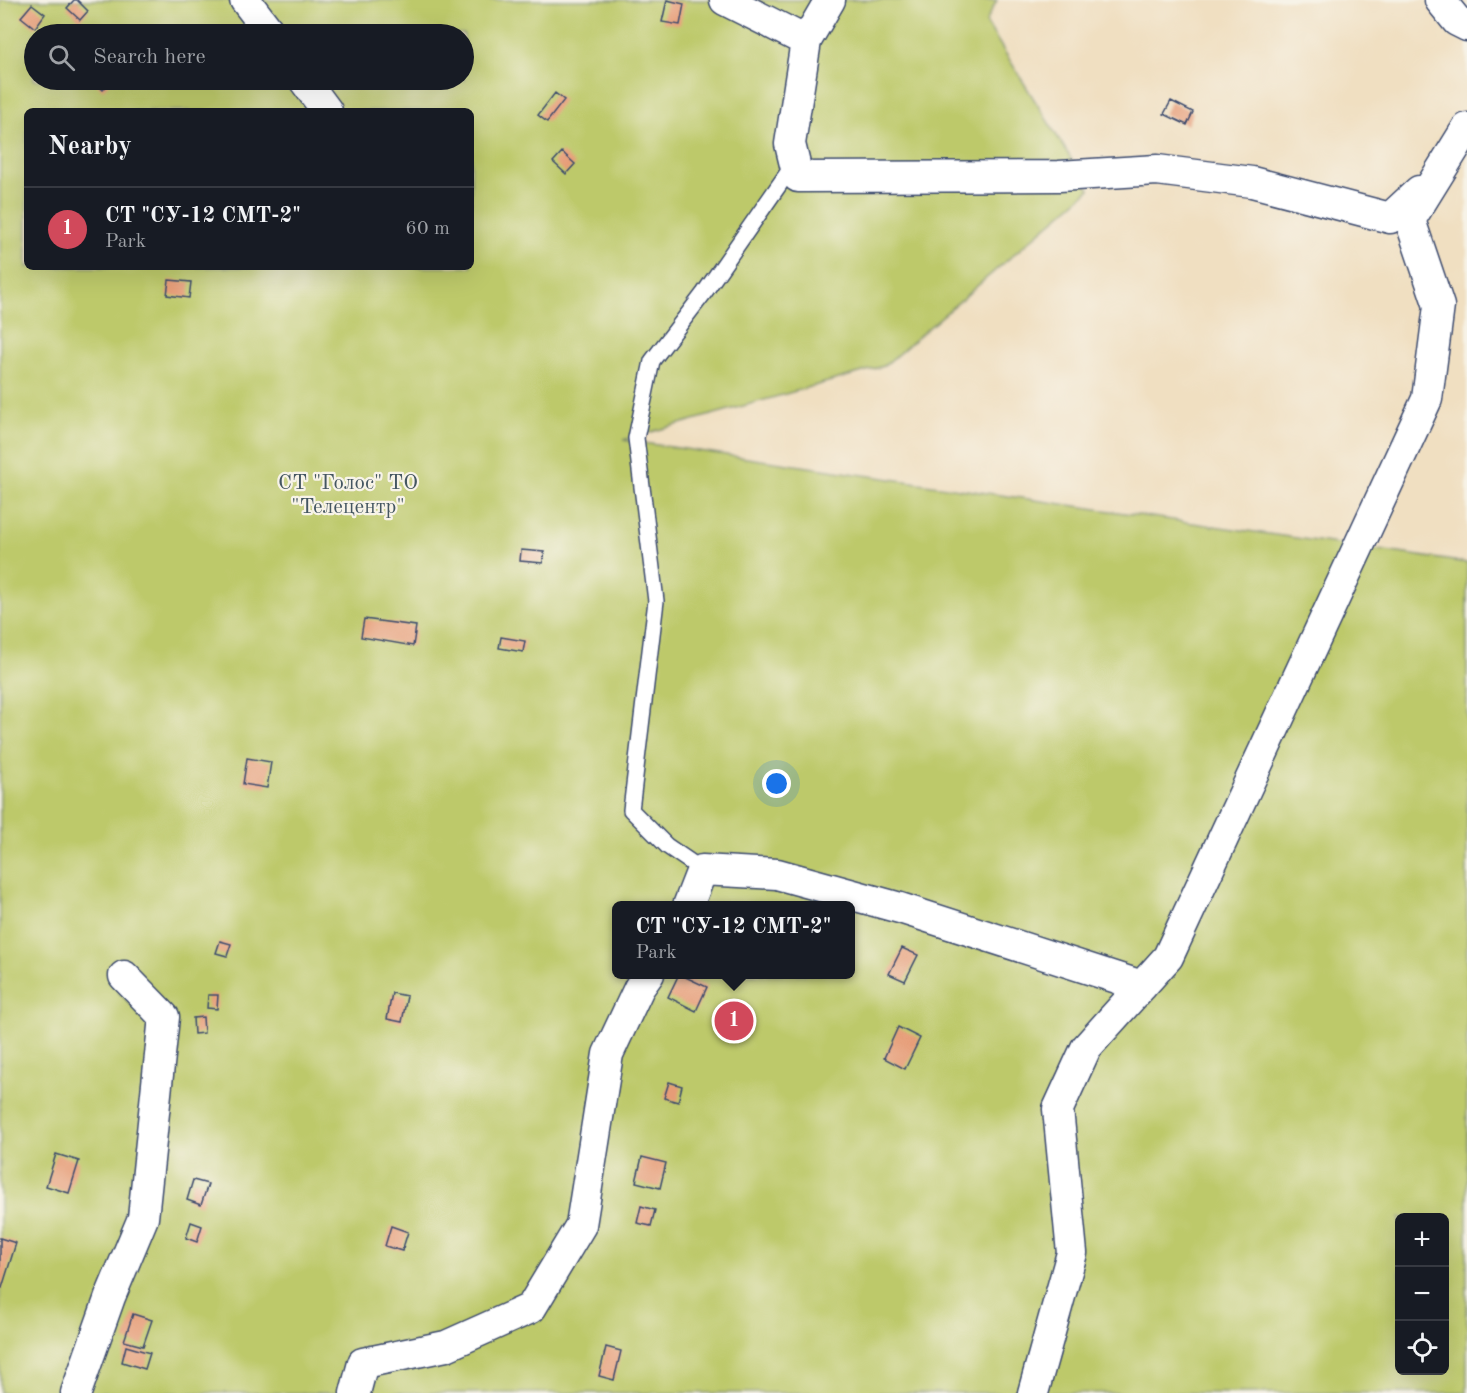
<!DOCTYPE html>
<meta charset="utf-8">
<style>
body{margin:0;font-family:"Old Standard TT",serif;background:#242831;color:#f1f3f6}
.controls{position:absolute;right:18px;bottom:18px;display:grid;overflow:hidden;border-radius:9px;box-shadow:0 6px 24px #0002}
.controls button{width:54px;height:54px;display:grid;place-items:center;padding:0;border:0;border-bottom:2px solid #363941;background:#171b24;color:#f1f3f6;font:30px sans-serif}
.you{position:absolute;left:777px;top:784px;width:21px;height:21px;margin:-15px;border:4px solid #fff;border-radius:50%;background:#1a73e8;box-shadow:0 0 0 9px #1a73e833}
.badge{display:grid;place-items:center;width:39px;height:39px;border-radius:50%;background:#d1495b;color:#fff;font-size:20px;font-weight:700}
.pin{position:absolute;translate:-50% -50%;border:3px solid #fff;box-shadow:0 2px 6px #0006}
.popup{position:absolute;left:612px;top:901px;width:243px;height:78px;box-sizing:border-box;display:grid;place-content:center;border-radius:9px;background:#171b24;filter:drop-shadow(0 2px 4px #0005);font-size:20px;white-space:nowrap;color:#9ea1a6}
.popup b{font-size:22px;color:#f1f3f6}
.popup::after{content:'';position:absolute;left:50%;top:100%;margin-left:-12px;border:12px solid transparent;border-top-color:#171b24}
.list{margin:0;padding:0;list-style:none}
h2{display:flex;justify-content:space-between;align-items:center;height:78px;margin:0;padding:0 24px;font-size:26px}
h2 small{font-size:20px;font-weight:400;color:#9ea1a6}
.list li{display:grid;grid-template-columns:39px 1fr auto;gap:18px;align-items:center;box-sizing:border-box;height:84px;padding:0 24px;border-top:2px solid #363941}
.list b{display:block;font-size:22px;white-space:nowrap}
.list p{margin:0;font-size:20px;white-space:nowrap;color:#9ea1a6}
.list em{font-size:20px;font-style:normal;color:#9ea1a6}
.icon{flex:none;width:33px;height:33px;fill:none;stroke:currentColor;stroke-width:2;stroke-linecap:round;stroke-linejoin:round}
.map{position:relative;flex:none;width:1467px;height:1393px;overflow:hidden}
.search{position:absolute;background:#171b24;box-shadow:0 6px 24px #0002;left:24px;top:24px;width:450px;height:66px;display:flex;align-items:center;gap:15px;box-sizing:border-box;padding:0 21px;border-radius:33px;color:#9ea1a6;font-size:22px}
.panel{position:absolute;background:#171b24;box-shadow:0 6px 24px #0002;left:24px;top:108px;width:450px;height:162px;border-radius:9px}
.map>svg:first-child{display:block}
.green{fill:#bdc96b;stroke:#6c7c64;stroke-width:1.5;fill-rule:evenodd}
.building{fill:#e69c77}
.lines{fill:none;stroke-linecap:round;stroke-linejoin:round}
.lane-casing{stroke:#3b496d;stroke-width:18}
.street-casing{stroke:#3b496d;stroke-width:33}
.lane{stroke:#fff;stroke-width:15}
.street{stroke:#fff;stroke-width:30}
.labels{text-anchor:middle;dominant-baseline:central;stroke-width:4.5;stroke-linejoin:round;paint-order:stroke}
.park-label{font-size:21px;fill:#445661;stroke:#f7f3e8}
</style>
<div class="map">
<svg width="1467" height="1393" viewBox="0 0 1467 1393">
<rect width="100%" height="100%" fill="#f7f3e8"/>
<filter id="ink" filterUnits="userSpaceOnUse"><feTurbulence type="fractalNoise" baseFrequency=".0167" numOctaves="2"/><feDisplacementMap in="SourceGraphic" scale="12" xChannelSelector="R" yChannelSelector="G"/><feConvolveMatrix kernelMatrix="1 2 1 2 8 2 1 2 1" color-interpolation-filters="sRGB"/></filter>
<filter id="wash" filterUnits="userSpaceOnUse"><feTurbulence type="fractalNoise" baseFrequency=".008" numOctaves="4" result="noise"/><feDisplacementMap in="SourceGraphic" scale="24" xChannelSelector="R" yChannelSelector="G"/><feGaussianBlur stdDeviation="1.35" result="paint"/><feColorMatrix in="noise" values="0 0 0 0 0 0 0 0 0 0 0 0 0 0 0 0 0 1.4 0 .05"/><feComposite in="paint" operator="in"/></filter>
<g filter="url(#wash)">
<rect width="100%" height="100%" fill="#f0dfc1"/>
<path class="green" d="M0,0H997L986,22L1090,189L884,366L623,440L1467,563V1393H0ZM34,34H464V80H34ZM27,111H471V267H27ZM617,906H851V974H617ZM1400,1218H1444V1370H1400Z"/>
<g id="blocks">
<path class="building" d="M74,0H77L88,11L80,20L67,8Z
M667,0L684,4L680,25L662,22Z
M32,4L45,14L35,28L21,17Z
M92,80H112L103,90Z
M555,93L564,100L547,122L538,115Z
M1171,101L1193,112L1187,125L1164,114Z
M562,152L575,164L566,174L553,162Z
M169,280L191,282L189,298L167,295Z
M521,550L544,552L543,563L520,561Z
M364,619L416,626L413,646L361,637Z
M501,637L525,641L523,652L499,648Z
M247,758L271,762L267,788L243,784Z
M220,941L231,944L227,956L216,953Z
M902,948L918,955L905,981L889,974Z
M679,974L707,987L696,1011L668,997Z
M392,993L407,996L402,1022L387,1019Z
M208,995H218L217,1009L207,1008Z
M203,1017L204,1033L194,1034L193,1018Z
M898,1027L920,1038L905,1069L884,1058Z
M669,1082L682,1086L678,1102L664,1098Z
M56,1154L79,1161L69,1193L46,1186Z
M642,1157L666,1163L660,1188L636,1182Z
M193,1180L208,1184L201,1205L187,1200Z
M641,1206L655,1210L651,1226L637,1223Z
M191,1222L202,1226L197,1242L186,1238Z
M391,1226L408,1232L402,1251L385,1246Z
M0,1238L16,1243L2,1288L0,1287Z
M133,1314L152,1320L143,1346L124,1341Z
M126,1346L150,1353L145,1369L122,1362Z
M606,1347L621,1351L614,1380L599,1376Z"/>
</g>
</g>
<g filter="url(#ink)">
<use href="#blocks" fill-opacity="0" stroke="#3b496d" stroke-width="1.5"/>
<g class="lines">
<defs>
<path id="lane" d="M702,870L667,846L631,810L656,601L636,438L652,361L704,293L793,165"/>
<path id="street" d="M245,0L271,34
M725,0L806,41
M830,0L806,41L790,144L798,177L1059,176L1157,170L1252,182L1390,218L1419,191
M1440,0L1457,21L1467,26
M304,80L327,111
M688,906L702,870L777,874L900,908L1142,986
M76,1393L110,1297L143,1218L164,1017L124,976
M355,1393L363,1363L446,1346L531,1308L581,1225L608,1054L639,988L649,974
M1033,1393L1072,1253L1058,1109L1086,1048L1168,957L1427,399L1439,306L1410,220L1467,128"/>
</defs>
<use href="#lane" class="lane-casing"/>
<use href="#street" class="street-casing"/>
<use href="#lane" class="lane"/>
<use href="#street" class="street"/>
</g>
</g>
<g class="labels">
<g class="park-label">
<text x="348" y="483">СТ "Голос" ТО<tspan x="348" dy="24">"Телецентр"</tspan></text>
</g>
</g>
</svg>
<div class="controls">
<button>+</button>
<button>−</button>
<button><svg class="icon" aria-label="locate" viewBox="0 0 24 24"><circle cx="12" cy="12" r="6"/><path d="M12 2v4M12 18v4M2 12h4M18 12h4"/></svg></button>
</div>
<div class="you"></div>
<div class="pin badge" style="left:734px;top:1021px">1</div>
<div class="popup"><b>СТ &quot;СУ-12 СМТ-2&quot;</b>Park</div>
<div class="search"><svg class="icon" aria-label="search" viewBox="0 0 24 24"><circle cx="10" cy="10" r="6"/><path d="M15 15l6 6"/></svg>Search here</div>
<section class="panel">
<h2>Nearby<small></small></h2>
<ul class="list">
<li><span class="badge">1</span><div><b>СТ &quot;СУ-12 СМТ-2&quot;</b><p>Park</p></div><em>60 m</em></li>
</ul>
</section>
</div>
